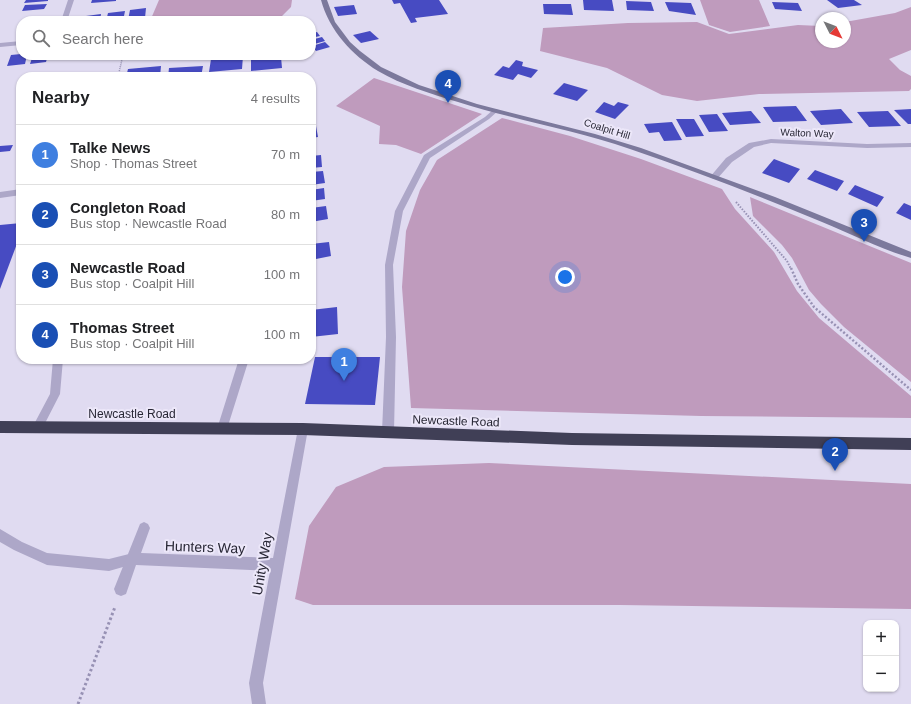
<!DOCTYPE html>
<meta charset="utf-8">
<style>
body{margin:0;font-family:Helvetica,sans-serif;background:#f6f6f6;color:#202124}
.controls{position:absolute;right:12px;bottom:12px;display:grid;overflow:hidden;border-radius:8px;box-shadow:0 1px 3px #0004}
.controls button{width:36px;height:36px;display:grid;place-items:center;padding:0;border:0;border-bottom:1px solid #e0e0e0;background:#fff;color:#202124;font:20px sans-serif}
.compass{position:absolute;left:815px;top:12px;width:36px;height:36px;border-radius:50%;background:#fff;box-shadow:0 1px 3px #0004;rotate:132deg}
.you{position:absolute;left:565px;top:277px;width:14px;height:14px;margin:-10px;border:3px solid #fff;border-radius:50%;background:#1a73e8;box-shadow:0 0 0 6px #1a73e833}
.badge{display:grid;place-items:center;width:26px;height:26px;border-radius:50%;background:#554a1e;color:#fff;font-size:13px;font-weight:700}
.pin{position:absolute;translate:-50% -33px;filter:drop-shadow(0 1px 2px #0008)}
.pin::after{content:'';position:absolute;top:21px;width:14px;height:12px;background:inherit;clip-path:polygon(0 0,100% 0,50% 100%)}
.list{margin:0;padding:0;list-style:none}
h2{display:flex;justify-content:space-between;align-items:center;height:52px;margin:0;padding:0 16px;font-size:17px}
h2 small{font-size:13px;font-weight:400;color:#757577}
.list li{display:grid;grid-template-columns:26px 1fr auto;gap:12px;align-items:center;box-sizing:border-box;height:60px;padding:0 16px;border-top:1px solid #e0e0e0}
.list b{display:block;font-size:15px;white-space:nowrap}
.list p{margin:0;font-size:13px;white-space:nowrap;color:#757577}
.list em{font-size:13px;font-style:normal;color:#757577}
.icon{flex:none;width:22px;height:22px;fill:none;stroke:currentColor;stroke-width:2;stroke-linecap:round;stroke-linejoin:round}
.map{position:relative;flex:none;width:911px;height:704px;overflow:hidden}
.search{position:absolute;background:#fff;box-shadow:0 1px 3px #0004;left:16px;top:16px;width:300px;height:44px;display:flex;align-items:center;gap:10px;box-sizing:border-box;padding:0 14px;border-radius:16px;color:#757577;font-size:15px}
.panel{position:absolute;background:#fff;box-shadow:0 1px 3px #0004;left:16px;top:72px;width:300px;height:292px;border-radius:16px}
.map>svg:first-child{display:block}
.green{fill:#bf9bbd}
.building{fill:#474bc2}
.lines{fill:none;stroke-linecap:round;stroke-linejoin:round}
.path-far3{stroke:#9791b4;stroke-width:1.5;stroke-dasharray:1 1;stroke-linecap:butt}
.path-far2{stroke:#9791b4;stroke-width:2;stroke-dasharray:1.5 1.5;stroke-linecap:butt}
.path-far1{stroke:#9791b4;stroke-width:2.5;stroke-dasharray:2 2;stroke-linecap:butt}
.path{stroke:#9791b4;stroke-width:3;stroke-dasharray:2.5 2.5;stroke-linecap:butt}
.lane{fill:#ada7c8;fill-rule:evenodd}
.street{fill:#ada7c8;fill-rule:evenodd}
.secondary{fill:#7c799c;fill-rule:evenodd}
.highway{fill:#403f56;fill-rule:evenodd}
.labels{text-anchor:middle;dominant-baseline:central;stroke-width:4;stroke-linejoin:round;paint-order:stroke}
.far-street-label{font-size:10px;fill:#282735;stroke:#ece7f9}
.street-label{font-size:12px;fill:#282735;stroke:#ece7f9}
.near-street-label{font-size:14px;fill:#282735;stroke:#ece7f9}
</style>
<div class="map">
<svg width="911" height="704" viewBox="0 0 911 704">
<rect width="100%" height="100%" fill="#e0dbf1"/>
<path class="green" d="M159,0H292L291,7L277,21H150Z
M700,0H759L770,26L730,32L709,25Z
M911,7V50L889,59L900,70L911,76V89L909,91L759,94L697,101L662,95L607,68L540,51L543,28L628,23L697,22L729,34L798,25L821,26V42H845V22L895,13Z
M374,78L482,114L421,154L396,145L379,144L380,126L336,106Z
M502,118L570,136L641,159L722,189L735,209L774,252L797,291L819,318L911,396V418L701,416L411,408L402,287L406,231L420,190L437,160Z
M750,197L911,263V382L844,327L821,304L809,290L792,258L782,245L753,216Z
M489,463L911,484V609L620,605H313L295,599L309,526L336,487L384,467Z"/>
<path class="building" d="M26,0H48V1L24,3Z
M92,0H116V1L91,3Z
M392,0H439L448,14L415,18L417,22L411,23L400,3L394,4Z
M583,0H612L614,11L584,10Z
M827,0H854L862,5L838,8Z
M626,1L651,2L654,11L627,10Z
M665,2L691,3L696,15L669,11Z
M772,2L798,3L802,11L775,9Z
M47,4L44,9L22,11L25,5Z
M543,4H571L573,15L544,14Z
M354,5L357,14L338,16L334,7Z
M146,8L145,18L128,20L130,10Z
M125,11L123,21H106L108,13Z
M101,14L100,21H85L86,16Z
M370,31L379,39L361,43L353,35Z
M317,32L320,36L311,38V33Z
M322,37L325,41L311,45V40Z
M325,42L330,47L316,51L312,46Z
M21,54L27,55L25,64L7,66L11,55Z
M33,55H48L46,62L30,64Z
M55,55H70L69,58L54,59Z
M243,56L242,69L209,72L211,59Z
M281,57L282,68L251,71V60Z
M516,60L523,62L522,66L538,70L531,78L518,74L513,80L494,75L503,66L509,68Z
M161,66L160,77H126L128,69Z
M203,66L201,77H168L169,68Z
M564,83L588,90L577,101L553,94Z
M604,102L614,106L618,102L629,105L615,119L595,112Z
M796,106L807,121L773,122L763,107Z
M841,109L853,123L821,125L810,111Z
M911,109V124H908L894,110Z
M751,111L761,123L730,125L722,113Z
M888,111L901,126L869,127L857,112Z
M717,114L728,131L709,132L699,115Z
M676,119H694L704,136L686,137Z
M672,122L682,140L664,141L659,132L649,133L644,124Z
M316,126L318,137L311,138V127Z
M13,145L10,151L0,152V146Z
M321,155L322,167L311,168V156Z
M774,159L800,169L789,183L762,173Z
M815,170L844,181L837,191L807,179Z
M323,171L325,183L311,185V172Z
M855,185L884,197L877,207L848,194Z
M324,188L325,199L311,201V190Z
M904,203L911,206V220L896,213Z
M326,206L328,219L311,222V208Z
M21,223V233L0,289V225Z
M329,242L331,256L311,260V244Z
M337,307L338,334L311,337V310Z
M315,357H380L375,405L305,404Z"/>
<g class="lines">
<path class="path-far3" d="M118,77L123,55"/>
<path class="path-far2" d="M736,202L787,261L791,269"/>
<path class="path-far1" d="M791,268L798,284L814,307L911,390"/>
<path class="path" d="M78,704L115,607"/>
<path class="lane" d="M53,359H63L60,394L41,431L37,433L33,431L32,428L50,394Z
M0,529L22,542L47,553L109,559L133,553L137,555L139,559L137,563L109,571L47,565L14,550L0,542Z"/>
<path class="street" d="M68,0H74L67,21H61Z
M21,41V45L0,47V43Z
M494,109L499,110L489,119L430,158L403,211L393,265L396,337L394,432L392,435L388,437L384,435L382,432L386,337L385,265L395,211L424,155L485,117Z
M771,139L867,144L911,143V147L867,148L771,143L754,147L732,162L717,179H714L710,177L726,158L749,143Z
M21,189V195L0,198V192Z
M239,359H249L227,429L226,432L222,434L218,432L217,429Z
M303,424L307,426L308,429L263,683L266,704H252L249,683L270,571L136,565L126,594L121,596L116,594L114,589L140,524L144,522L148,524L150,528L141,553L273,558L298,429L299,426Z"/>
<path class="secondary" d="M321,0H327L335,22L350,42L360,51L381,67L419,85L477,104L595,134L641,148L775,197L911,252V258C881,249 851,234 822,222C759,196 695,171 630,149C574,130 515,120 458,102C431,94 402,85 378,71C352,55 329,30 321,0Z"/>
<path class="highway" d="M0,421L303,423L572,433L911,438V450L572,445L303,435L0,433Z"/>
</g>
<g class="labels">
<g class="far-street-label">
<text transform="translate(607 129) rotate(17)">Coalpit Hill</text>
<text transform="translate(807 133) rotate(2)">Walton Way</text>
</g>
<g class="street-label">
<text x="132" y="414">Newcastle Road</text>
<text transform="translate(456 421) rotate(2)">Newcastle Road</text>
</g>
<g class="near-street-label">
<text transform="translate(205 547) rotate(2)">Hunters Way</text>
<text transform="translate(262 564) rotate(-80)">Unity Way</text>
</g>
</g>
</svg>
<div class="controls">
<button>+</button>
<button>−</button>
</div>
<svg class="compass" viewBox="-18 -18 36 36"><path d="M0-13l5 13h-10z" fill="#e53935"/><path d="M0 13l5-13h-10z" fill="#757577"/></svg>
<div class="you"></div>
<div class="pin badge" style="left:344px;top:381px;background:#3f7fe0">1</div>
<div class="pin badge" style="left:835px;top:471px;background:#1a4fb4">2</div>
<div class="pin badge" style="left:864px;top:242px;background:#1a4fb4">3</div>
<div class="pin badge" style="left:448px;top:103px;background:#1a4fb4">4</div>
<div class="search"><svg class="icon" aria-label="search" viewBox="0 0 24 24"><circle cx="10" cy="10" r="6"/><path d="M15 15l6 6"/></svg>Search here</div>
<section class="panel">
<h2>Nearby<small>4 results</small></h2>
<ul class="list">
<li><span class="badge" style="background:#3f7fe0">1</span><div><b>Talke News</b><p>Shop · Thomas Street</p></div><em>70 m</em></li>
<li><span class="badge" style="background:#1a4fb4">2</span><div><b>Congleton Road</b><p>Bus stop · Newcastle Road</p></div><em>80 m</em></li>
<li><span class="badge" style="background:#1a4fb4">3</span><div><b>Newcastle Road</b><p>Bus stop · Coalpit Hill</p></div><em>100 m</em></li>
<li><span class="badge" style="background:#1a4fb4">4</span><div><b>Thomas Street</b><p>Bus stop · Coalpit Hill</p></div><em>100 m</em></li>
</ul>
</section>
</div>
